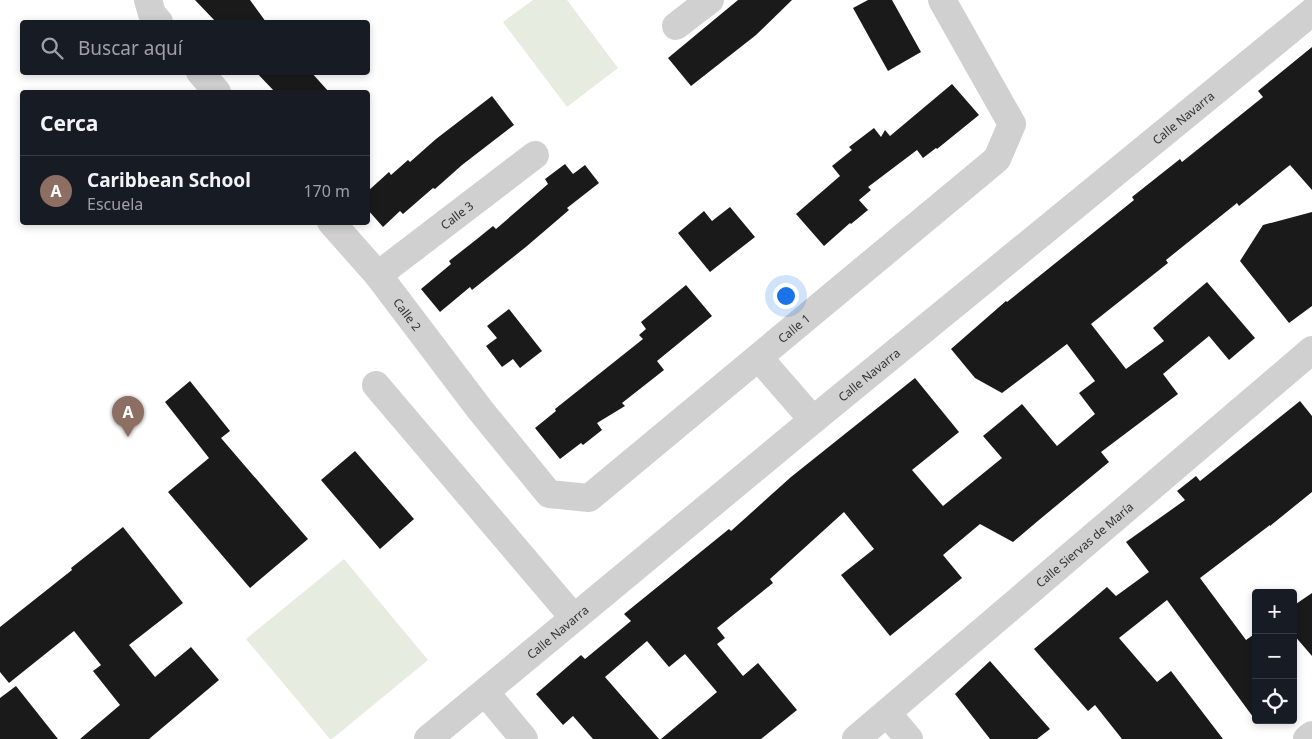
<!DOCTYPE html>
<html lang="es">
<meta charset="utf-8">
<style>
body{margin:0;font-family:"Noto Sans",sans-serif;background:#20242c;color:#f1f3f6}
.controls{position:absolute;right:15px;bottom:15px;display:grid;overflow:hidden;border-radius:5px;box-shadow:0 2px 8px #0003}
.controls button{width:45px;height:45px;display:grid;place-items:center;padding:0;border:0;border-bottom:1px solid #363941;background:#171b24;color:#f1f3f6;font:25px sans-serif}
.you{position:absolute;left:785px;top:295px;width:18px;height:18px;margin:-12px;border:4px solid #fff;border-radius:50%;background:#1a73e8;box-shadow:0 0 0 8px #1a73e833}
.badge{display:grid;place-items:center;width:32px;height:32px;border-radius:50%;background:#e63946;color:#fff;font-size:16px;font-weight:700}
.pin{position:absolute;translate:-50% -41px;filter:drop-shadow(0 1px 2px #0008)}
.pin::after{content:'';position:absolute;top:26px;width:18px;height:15px;background:inherit;clip-path:polygon(0 0,100% 0,50% 100%)}
.list{margin:0;padding:0;list-style:none}
h2{display:flex;justify-content:space-between;align-items:center;height:65px;margin:0;padding:0 20px;font-size:21px}
h2 small{font-size:16px;font-weight:400;color:#9ea1a6}
.list li{display:grid;grid-template-columns:32px 1fr auto;gap:15px;align-items:center;box-sizing:border-box;height:70px;padding:0 20px;border-top:1px solid #363941}
.list b{display:block;font-size:19px;white-space:nowrap}
.list p{margin:0;font-size:16px;white-space:nowrap;color:#9ea1a6}
.list em{font-size:16px;font-style:normal;color:#9ea1a6}
.icon{flex:none;width:28px;height:28px;fill:none;stroke:currentColor;stroke-width:2;stroke-linecap:round;stroke-linejoin:round}
.map{position:relative;flex:none;width:1312px;height:739px;overflow:hidden}
.search{position:absolute;background:#171b24;box-shadow:0 2px 8px #0003;left:20px;top:20px;width:350px;height:55px;display:flex;align-items:center;gap:12px;box-sizing:border-box;padding:0 18px;border-radius:5px;color:#9ea1a6;font-size:19px}
.panel{position:absolute;background:#171b24;box-shadow:0 2px 8px #0003;left:20px;top:90px;width:350px;height:135px;border-radius:5px}
.map>svg:first-child{display:block}
.green{fill:#e6ecdf}
.building{fill:#1a1a1a}
.lines{fill:none;stroke-linecap:round;stroke-linejoin:round}
.minor{stroke:#d0d0d0;stroke-width:28}
.labels{text-anchor:middle;dominant-baseline:central;stroke-width:5;stroke-linejoin:round;paint-order:stroke}
.street-label{font-size:12px;fill:#333;stroke:#fff}
</style>
<div class="map">
<svg width="1312" height="739" viewBox="0 0 1312 739">
<rect width="100%" height="100%" fill="#fff"/>
<path class="green" d="M533,0H567L618,68L567,107L503,22Z
M344,559L428,660L332,739H330L246,639Z"/>
<path class="building" d="M195,0H250L266,22H216Z
M738,0H792L756,35L691,86L668,58Z
M868,0H892L921,52L888,71L853,8Z
M1312,47V190L1290,165L1239,206L1237,203L1166,260L1168,263L1091,324L1126,369L1164,341L1153,328L1207,282L1255,338L1229,360L1209,336L1163,374L1178,394L1101,452L1109,462L1039,520L1013,542L980,524L943,555L962,578L890,636L841,575L874,549L844,512L770,579L773,583L717,628L725,638L717,644L743,676L758,663L797,710L761,739H661L717,692L685,654L669,667L647,641L605,677L659,739H593L573,716L563,725L536,694L581,655L585,659L631,621L624,614L729,529L731,531L791,477L915,378L959,432L912,470L943,506L1002,458L983,436L1022,404L1057,446L1095,414L1079,393L1095,381L1067,344L1002,393L975,378L951,349L1006,301L1007,302L1134,200L1132,197L1180,159L1182,162L1263,97L1258,91Z
M256,72H311L329,92H275Z
M952,84L979,115L937,149L936,148L923,158L917,150L868,187L871,190L859,200L868,210L851,224L850,223L824,246L796,214L840,176L832,166L852,150L849,147L874,128L881,137L885,130L890,136Z
M492,96L514,125L462,165L435,189L433,188L403,214L400,211L383,227L368,210V191L389,172L391,175L408,160L410,162L436,139Z
M565,164L573,174L585,165L599,183L567,208L569,210L527,246L472,290L470,287L440,312L421,289L451,264L449,261L477,239L493,226L496,229L548,184L545,179Z
M730,207L755,237L710,272L678,233L704,211L712,221Z
M1312,212V306L1289,323L1240,261L1263,225Z
M686,285L712,316L657,361L664,370L622,403L625,406L597,423L602,430L583,445L581,443L560,459L535,428L556,411L555,409L643,339L639,335L646,329L641,322Z
M509,309L542,351L520,368L513,359L502,367L486,346L497,338L487,326Z
M190,381L230,431L221,438L308,539L250,588L168,492L209,458L165,402Z
M1300,401L1312,416V492L1270,526V525L1200,578L1246,640L1256,633V721L1167,600L1119,638L1157,682L1171,671L1223,739H1122L1095,705L1088,711L1034,649L1107,587L1116,596L1149,572L1126,542L1185,500L1177,491L1196,476L1200,481Z
M355,451L414,519L380,549L321,480Z
M123,527L183,603L129,645L155,677L191,647L219,680L149,739H80L120,705L93,671L101,665L74,631L9,683L0,672V627L72,570L71,568Z
M1312,593V656L1293,634V606Z
M990,661L1050,729L1037,739H990L955,694Z
M16,686L58,739H0V698Z"/>
<g class="lines">
<g class="minor">
<path d="M148,0L152,14L159,22"/>
<path d="M676,26L710,0"/>
<path d="M200,72L217,92"/>
<path id="s1" d="M331,222L378,275L481,411L549,494L589,498L997,159L1012,124L942,0"/>
<path id="s2" d="M378,275L535,155"/>
<path d="M759,358L813,420"/>
<path d="M376,385L574,618"/>
<path d="M485,692L524,739"/>
<path d="M887,713L909,739"/>
<path id="s3" d="M428,739L813,420L1312,12"/>
<path id="s4" d="M856,739L1312,350"/>
<path d="M1307,739L1312,735"/>
</g>
</g>
<g class="labels">
<g class="street-label">
<text stroke="none"><textPath href="#s3" startOffset="978">Calle Navarra</textPath></text>
<text stroke="none"><textPath href="#s2" startOffset="99">Calle 3</textPath></text>
<text stroke="none"><textPath href="#s1" startOffset="120">Calle 2</textPath></text>
<text stroke="none"><textPath href="#s1" startOffset="655">Calle 1</textPath></text>
<text stroke="none"><textPath href="#s3" startOffset="572">Calle Navarra</textPath></text>
<text stroke="none"><textPath href="#s4" startOffset="300">Calle Siervas de María</textPath></text>
<text stroke="none"><textPath href="#s3" startOffset="168">Calle Navarra</textPath></text>
</g>
</g>
</svg>
<div class="controls">
<button>+</button>
<button>−</button>
<button><svg class="icon" aria-label="locate" viewBox="0 0 24 24"><circle cx="12" cy="12" r="6"/><path d="M12 2v4M12 18v4M2 12h4M18 12h4"/></svg></button>
</div>
<div class="you"></div>
<div class="pin badge" style="left:128px;top:437px;background:#8d6e63">A</div>
<div class="search"><svg class="icon" aria-label="search" viewBox="0 0 24 24"><circle cx="10" cy="10" r="6"/><path d="M15 15l6 6"/></svg>Buscar aquí</div>
<section class="panel">
<h2>Cerca<small></small></h2>
<ul class="list">
<li><span class="badge" style="background:#8d6e63">A</span><div><b>Caribbean School</b><p>Escuela</p></div><em>170 m</em></li>
</ul>
</section>
</div>
